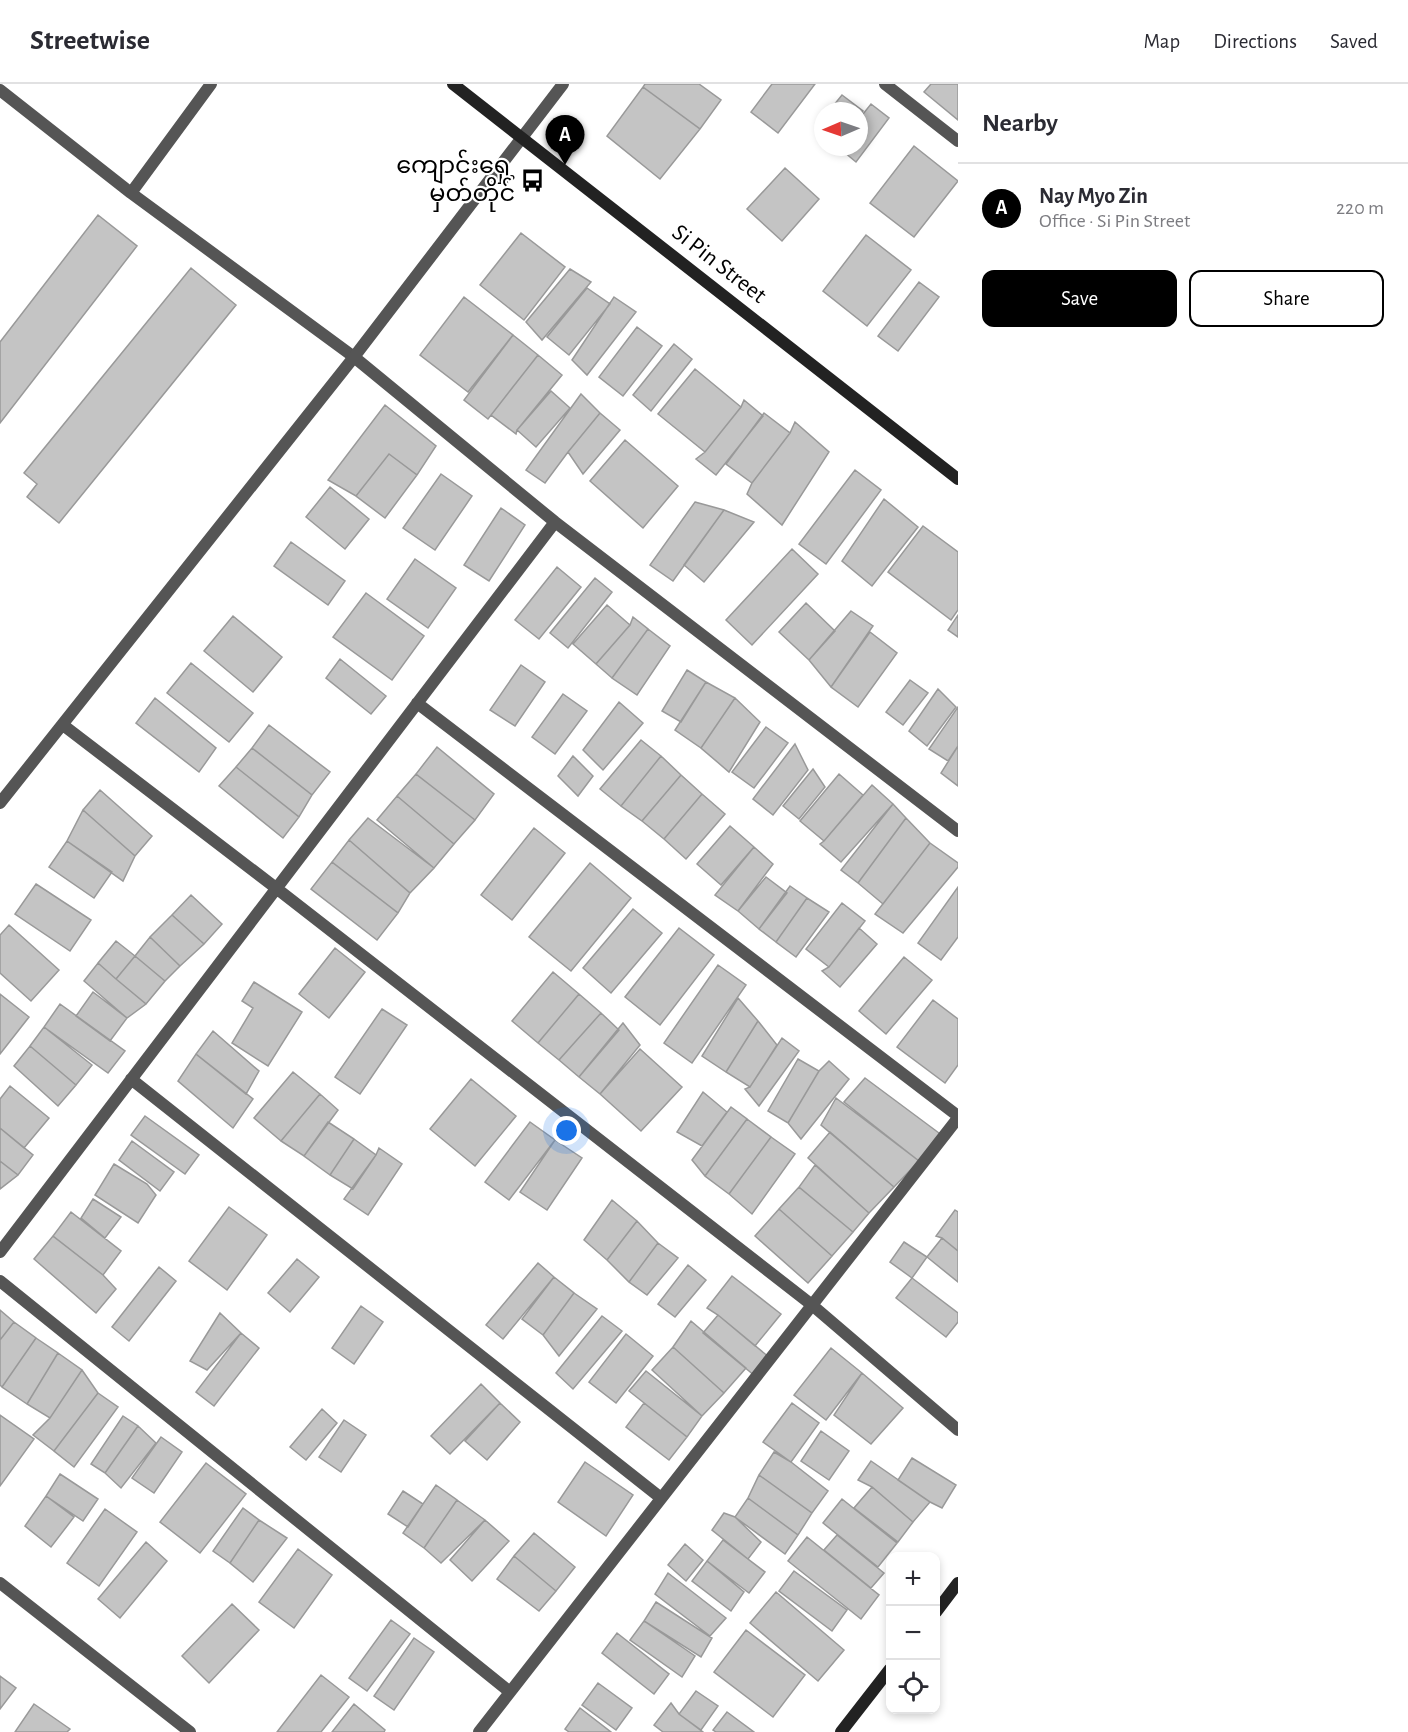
<!DOCTYPE html>
<meta charset="utf-8">
<style>
body{margin:0;font-family:"Alegreya Sans","Noto Sans Myanmar",sans-serif;background:#f7f7f7;color:#2b2b33}
.controls{position:absolute;right:18px;bottom:18px;display:grid;overflow:hidden;border-radius:12px;box-shadow:0 3px 9px #0003}
.controls button{width:54px;height:54px;display:grid;place-items:center;padding:0;border:0;border-bottom:2px solid #e1e1e2;background:#fff;color:#2b2b33;font:30px sans-serif}
.compass{position:absolute;left:814px;top:18px;width:54px;height:54px;border-radius:50%;background:#fff;box-shadow:0 3px 9px #0003;rotate:268deg}
.you{position:absolute;left:567px;top:1047px;width:21px;height:21px;margin:-15px;border:4px solid #fff;border-radius:50%;background:#1a73e8;box-shadow:0 0 0 9px #1a73e833}
.badge{display:grid;place-items:center;width:39px;height:39px;border-radius:50%;background:#000;color:#fff;font-size:20px;font-weight:700}
.pin{position:absolute;translate:-50% -50px;filter:drop-shadow(0 2px 3px #0008)}
.pin::after{content:'';position:absolute;top:32px;width:21px;height:18px;background:inherit;clip-path:polygon(0 0,100% 0,50% 100%)}
.list{margin:0;padding:0;list-style:none}
h2{display:flex;justify-content:space-between;align-items:center;height:78px;margin:0;padding:0 24px;font-size:26px}
h2 small{font-size:20px;font-weight:400;color:#7c7c81}
.list li{display:grid;grid-template-columns:39px 1fr auto;gap:18px;align-items:center;box-sizing:border-box;height:90px;padding:0 24px;border-top:2px solid #e1e1e2}
.list b{display:block;font-size:22px;white-space:nowrap}
.list p{margin:0;font-size:20px;white-space:nowrap;color:#7c7c81}
.list em{font-size:20px;font-style:normal;color:#7c7c81}
.actions{display:flex;gap:12px;padding:18px 24px}
.actions a{flex:1;padding:14px 0;border:2px solid #000;border-radius:12px;text-align:center;font-size:21px;color:#000}
.actions .main{background:#000;color:#fff}
.icon{flex:none;width:33px;height:33px;fill:none;stroke:currentColor;stroke-width:2;stroke-linecap:round;stroke-linejoin:round}
.map{position:relative;flex:none;width:958px;height:1648px;overflow:hidden}
header{display:flex;align-items:center;gap:36px;box-sizing:border-box;height:84px;padding:0 30px;background:#fff;border-bottom:2px solid #e1e1e2}
header strong{font-size:28px}
nav{display:flex;gap:33px;margin-inline-start:auto;font-size:21px}
main{display:flex}
aside{flex:1;background:#fff}
.map>svg:first-child{display:block}
.building{fill:#c4c4c4;stroke:#999;stroke-width:1.5}
.lines{fill:none;stroke-linecap:round;stroke-linejoin:round}
.lane{stroke:#555;stroke-width:12}
.street{stroke:#555;stroke-width:12}
.secondary{stroke:#222;stroke-width:12}
.labels{text-anchor:middle;dominant-baseline:central;stroke-width:4.5;stroke-linejoin:round;paint-order:stroke}
.poi-label{font-size:24px;fill:#000;stroke:#fff;text-anchor:end}
.street-label{font-size:24px;fill:#000;stroke:#fff}
</style>
<header>
<strong>Streetwise</strong>
<nav><a>Map</a><a>Directions</a><a>Saved</a></nav>
</header>
<main>
<div class="map">
<svg width="958" height="1648" viewBox="0 0 958 1648">
<rect width="100%" height="100%" fill="#fff"/>
<path class="building" d="M645,0H699L721,16L700,45L643,3Z
M772,0H815L778,49L751,28Z
M931,0H958V36L924,8Z
M643,3L700,45L660,95L607,52Z
M842,11L863,27L859,33V27H829Z
M871,20L889,34L856,78L838,63H859V35Z
M823,35V49L816,44Z
M914,62L958,97L914,153L870,119Z
M785,84L819,115L782,157L747,125Z
M98,131L137,162L0,339V258Z
M521,149L565,183L524,236L480,201Z
M866,151L911,186L867,242L823,207Z
M191,184L236,221L59,439L27,413L37,400L24,389Z
M570,185L591,198L542,256L526,238Z
M919,198L939,213L898,267L878,252Z
M587,204L610,220L569,271L547,253Z
M464,213L513,251L468,308L420,271Z
M614,213L636,228L587,291L572,276Z
M637,243L662,262L623,312L599,293Z
M513,251L538,271L488,335L464,316Z
M674,260L692,275L651,327L633,311Z
M538,271L562,291L517,346L516,350L491,331Z
M695,285L741,323L705,368L658,330Z
M551,307L570,324L536,363L517,346Z
M581,310L600,329L568,368L545,399L526,386Z
M744,316L763,332L716,391L696,375L705,368L741,323Z
M385,321L436,362L417,391L389,370L356,412L328,396Z
M600,329L620,346L583,390L568,368Z
M764,329L790,349L752,399L726,380Z
M795,338L829,368L782,441L747,410L752,399L790,349Z
M625,356L678,402L643,444L590,397Z
M389,370L417,391L385,434L356,412Z
M855,386L881,406L826,480L799,460Z
M441,390L472,412L435,466L403,444Z
M330,403L369,435L345,465L306,433Z
M884,415L918,443L872,502L842,477Z
M695,418L724,426L673,497L650,481Z
M501,424L525,441L489,497L464,481Z
M724,426L754,438L704,498L684,481Z
M923,442L958,468V526L951,536L888,488Z
M291,458L345,497L328,521L274,482Z
M792,465L818,490L752,561L726,536Z
M415,475L456,504L428,544L387,515Z
M557,483L581,503L539,555L515,536Z
M595,494L612,508L568,564L550,549Z
M366,509L424,552L392,596L333,553Z
M806,519L835,547L809,576L779,548Z
M607,521L630,541L596,580L573,560Z
M851,527L873,542L831,603L809,576Z
M958,531V553L948,546Z
M233,532L282,573L253,608L204,567Z
M633,533L648,545L612,594L596,580L630,541Z
M648,545L670,562L637,611L612,594Z
M870,548L897,569L858,623L831,603Z
M340,575L386,612L371,630L326,594Z
M191,579L253,629L229,658L167,609Z
M521,581L545,598L515,642L490,626Z
M687,586L706,598L681,638L662,627Z
M910,596L928,609L903,641L886,628Z
M706,598L735,614L701,664L675,646Z
M938,605L956,623L927,662L909,647Z
M563,610L587,627L555,670L532,653Z
M155,614L216,664L199,688L136,639Z
M735,614L760,638L729,688L701,664Z
M619,618L643,639L603,686L583,666Z
M958,623V662L948,677L929,665Z
M269,641L330,688L312,711L252,664Z
M766,643L788,659L754,704L732,688Z
M641,656L661,672L621,722L600,705Z
M795,660L808,686L773,731L753,715Z
M958,662V702L941,689Z
M437,663L494,710L475,736L416,690Z
M252,664L312,711L299,733L236,683Z
M573,672L593,692L578,712L558,692Z
M661,672L681,691L642,737L621,722Z
M236,683L299,733L283,754L219,702Z
M813,685L825,703L799,735L783,722Z
M416,690L475,736L454,760L397,712Z
M839,690L863,711L824,757L800,737Z
M681,691L702,710L664,755L642,737Z
M872,701L893,720L841,778L820,760L824,757Z
M100,706L152,752L135,772L83,726Z
M702,710L725,730L686,775L664,755Z
M397,712L454,760L434,784L377,736Z
M893,720L906,734L858,799L841,786Z
M83,726L135,772L123,797L67,757Z
M368,734L434,784L410,809L349,756Z
M906,734L930,759L883,820L858,799Z
M730,742L754,763L721,801L697,780Z
M534,744L565,769L512,836L481,811Z
M349,756L410,809L398,829L332,778Z
M67,757L112,788L94,814L49,783Z
M930,759L958,779V783L903,849L875,830Z
M754,763L773,780L738,827L715,811Z
M332,778L398,829L377,856L311,805Z
M590,779L631,814L571,887L529,853Z
M766,793L787,809L759,845L738,827Z
M36,800L91,836L70,867L15,830Z
M790,802L807,814L776,858L759,845Z
M958,803V853L941,876L918,859Z
M191,811L222,840L204,860L172,831Z
M807,814L829,828L796,873L776,858Z
M842,819L865,837L829,883L806,865Z
M633,825L662,849L611,909L583,884Z
M172,831L204,860L180,882L150,853Z
M9,841L59,886L31,917L0,889V851Z
M679,844L714,871L660,941L625,913Z
M859,844L877,860L840,903L822,887L829,883Z
M150,853L180,882L165,897L135,872Z
M116,857L135,872L116,895L98,879Z
M335,864L365,888L329,934L299,910Z
M135,872L165,897L146,920L116,895Z
M904,873L932,896L886,950L859,927Z
M98,879L116,895L146,920L127,934L84,897Z
M718,881L746,901L692,979L664,959Z
M553,888L579,910L538,959L512,937Z
M254,898L302,928L268,982L232,959L253,924L242,917Z
M93,908L127,934L110,957L76,932Z
M0,910L29,933L0,970Z
M579,910L601,929L559,976L538,959Z
M738,914L758,937L726,988L702,972Z
M933,916L958,935V981L945,999L897,963Z
M60,920L125,967L108,989L44,943Z
M382,925L407,941L360,1010L335,993Z
M601,929L619,946L579,993L559,976Z
M758,937L777,961L750,1003L726,988Z
M623,939L640,961L600,1010L579,993Z
M44,943L92,981L76,1001L30,962Z
M213,947L259,987L246,1010L196,970Z
M782,954L799,967L759,1022L745,1005L750,1003Z
M30,962L76,1001L58,1022L14,982Z
M640,965L682,1003L641,1047L600,1010Z
M196,970L253,1015L233,1044L178,997Z
M798,975L819,987L788,1039L768,1027Z
M829,977L849,995L801,1055L788,1039L819,987Z
M293,988L320,1010L281,1057L254,1034Z
M865,994L943,1052L919,1077L844,1018Z
M471,995L516,1032L475,1082L430,1045Z
M10,1002L49,1034L24,1064L0,1044V1015Z
M703,1008L727,1028L702,1062L677,1048Z
M320,1010L338,1026L304,1072L281,1057Z
M836,1014L919,1077L894,1103L821,1041Z
M731,1023L747,1035L705,1092L692,1076Z
M145,1032L199,1071L185,1090L131,1051Z
M747,1035L771,1053L729,1110L705,1092Z
M328,1038L354,1055L330,1091L304,1072Z
M530,1038L555,1056L509,1116L485,1098Z
M0,1044L33,1071L18,1091L0,1077Z
M830,1048L894,1103L869,1129L808,1074Z
M771,1053L795,1070L752,1130L729,1110Z
M354,1055L376,1071L353,1105L330,1091Z
M555,1056L582,1074L547,1126L520,1108Z
M132,1057L174,1088L160,1107L119,1076Z
M379,1064L402,1080L368,1131L344,1115L376,1071Z
M0,1077L18,1091L0,1105Z
M114,1080L147,1100L156,1111L138,1139L95,1111Z
M815,1081L869,1129L853,1148L799,1103Z
M799,1103L853,1148L832,1172L779,1125Z
M93,1115L121,1133L105,1154L81,1134Z
M612,1116L637,1137L607,1176L584,1156Z
M229,1123L267,1151L227,1206L189,1177Z
M779,1125L832,1172L808,1199L755,1152Z
M955,1126L958,1128V1167L942,1154L936,1152Z
M71,1128L121,1167L103,1191L53,1152Z
M637,1137L658,1159L629,1198L607,1176Z
M53,1152L103,1191L116,1205L96,1229L34,1175Z
M942,1154L958,1167V1198L927,1173Z
M904,1158L927,1173L912,1194L890,1178Z
M658,1159L678,1174L647,1211L629,1198Z
M297,1175L319,1193L290,1228L268,1209Z
M538,1179L554,1193L503,1255L486,1241Z
M688,1181L706,1196L675,1233L658,1220Z
M159,1183L176,1197L129,1257L112,1243Z
M732,1192L781,1230L755,1262L718,1231L707,1224Z
M554,1193L574,1209L543,1251L522,1235Z
M912,1194L958,1229V1238L946,1253L896,1214Z
M574,1209L597,1225L559,1272L543,1251Z
M361,1222L383,1238L354,1280L332,1264Z
M0,1226L14,1238L0,1256Z
M220,1229L241,1249L207,1286L190,1277Z
M718,1231L770,1274L755,1292L703,1249Z
M602,1232L622,1247L573,1305L556,1289Z
M691,1237L746,1284L724,1309L673,1263Z
M14,1238L36,1254L2,1303L0,1301V1256Z
M241,1249L259,1264L214,1322L196,1308Z
M626,1250L653,1272L616,1319L589,1298Z
M36,1254L58,1269L27,1320L2,1303Z
M673,1263L724,1309L702,1332L652,1286Z
M831,1264L862,1289L826,1336L794,1311Z
M58,1269L82,1286L50,1334L27,1320Z
M82,1286L98,1309L54,1367L33,1351L50,1334Z
M646,1287L702,1332L687,1353L629,1307Z
M862,1289L903,1324L871,1360L834,1331Z
M481,1300L500,1319L450,1370L431,1352Z
M98,1309L118,1323L74,1383L54,1367Z
M500,1319L520,1338L487,1376L465,1357Z
M644,1319L687,1353L669,1376L626,1343Z
M792,1319L819,1339L791,1378L763,1358Z
M322,1325L337,1339L306,1376L290,1363Z
M0,1331L34,1355L0,1402Z
M123,1332L138,1342L105,1389L91,1380Z
M344,1336L366,1351L341,1388L319,1373Z
M138,1342L156,1359L121,1404L105,1389Z
M821,1347L849,1367L829,1396L801,1377Z
M161,1353L182,1368L154,1409L132,1394Z
M774,1368L791,1378L828,1407L812,1429L759,1391Z
M912,1374L956,1401L942,1424L930,1418L898,1396Z
M871,1377L930,1418L913,1438L872,1403L858,1396Z
M585,1378L633,1411L606,1452L558,1418Z
M206,1379L246,1410L200,1469L160,1438Z
M60,1390L98,1415L83,1437L46,1412Z
M759,1391L812,1429L798,1451L748,1414Z
M436,1401L457,1416L424,1464L403,1449Z
M872,1403L913,1438L898,1458L854,1424Z
M403,1407L423,1420L408,1443L388,1430Z
M46,1412L74,1433L51,1463L25,1442Z
M748,1414L798,1451L785,1470L735,1433Z
M842,1415L897,1459L878,1483L823,1439Z
M457,1416L485,1436L441,1479L424,1464Z
M243,1424L259,1436L230,1479L213,1467Z
M105,1425L137,1448L99,1502L67,1479Z
M724,1429L735,1433L761,1458L748,1475L712,1446Z
M259,1436L287,1454L253,1498L230,1479Z
M485,1436L509,1457L472,1497L450,1476Z
M534,1449L575,1483L556,1507L514,1472Z
M837,1451L884,1489L871,1504L824,1466Z
M807,1453L879,1511L861,1535L788,1477Z
M723,1456L765,1488L749,1509L707,1477Z
M146,1458L167,1477L120,1534L98,1515Z
M685,1460L703,1476L686,1497L668,1481Z
M298,1465L332,1491L294,1544L259,1518Z
M514,1472L556,1507L539,1527L497,1495Z
M707,1477L744,1508L731,1527L692,1497Z
M794,1487L847,1526L832,1547L779,1507Z
M668,1489L726,1534L710,1552L655,1510Z
M776,1508L844,1566L818,1597L750,1539Z
M656,1518L712,1554L701,1573L644,1537Z
M232,1520L259,1546L209,1599L182,1572Z
M391,1536L410,1550L367,1607L349,1594Z
M644,1537L695,1572L682,1593L630,1556Z
M746,1546L805,1591L773,1633L714,1588Z
M617,1549L669,1590L654,1610L602,1569Z
M414,1554L434,1568L394,1626L374,1612Z
M321,1591L349,1613L321,1648H277Z
M0,1592L16,1604L0,1625Z
M598,1599L632,1624L616,1646L582,1621Z
M696,1607L718,1622L701,1646L679,1630Z
M671,1619L679,1630L703,1648H663L654,1641Z
M34,1620L70,1645L67,1648H15Z
M354,1620L385,1646L384,1648H332Z
M580,1624L611,1648H569L565,1645Z
M727,1628L754,1648H716L713,1646Z"/>
<g class="lines">
<path class="lane" d="M0,6L131,109L354,273
M131,109L211,0"/>
<path class="street" d="M885,0L958,57
M354,273L555,438L958,747
M417,619L958,1032
M63,641L276,804L812,1221L958,1346
M0,719L354,273L563,0
M131,995L661,1414
M0,1168L555,438
M0,1197L510,1608
M0,1499L190,1648
M479,1648L958,1034"/>
<path class="secondary" d="M453,0L958,395
M936,1528L958,1499
M841,1648L890,1585"/>
</g>
<defs>
<symbol id="bus-bare" viewBox="-9 -9 18 18"><path d="M-5-6H5V4H4V6H2V4H-2V6H-4V4H-5ZM-3.5-4V0h7V-4ZM-3.5 1.2v1.5H-2V1.2ZM2 1.2v1.5H3.5V1.2Z" fill="#000" stroke="#fff" stroke-width="2.5" paint-order="stroke"/></symbol>
</defs>
<g fill-rule="evenodd">
<use href="#bus-bare" x="516" y="80" width="33" height="33"/>
</g>
<g class="labels">
<g class="poi-label">
<text x="515" y="82">ကျောင်းရှေ့<tspan x="515" dy="28">မှတ်တိုင်</tspan></text>
</g>
<g class="street-label">
<text transform="translate(719 180) rotate(38)">Si Pin Street</text>
</g>
</g>
</svg>
<div class="controls">
<button>+</button>
<button>−</button>
<button><svg class="icon" aria-label="locate" viewBox="0 0 24 24"><circle cx="12" cy="12" r="6"/><path d="M12 2v4M12 18v4M2 12h4M18 12h4"/></svg></button>
</div>
<svg class="compass" viewBox="-18 -18 36 36"><path d="M0-13l5 13h-10z" fill="#e53935"/><path d="M0 13l5-13h-10z" fill="#7c7c81"/></svg>
<div class="you"></div>
<div class="pin badge" style="left:565px;top:81px">A</div>
</div>
<aside>
<h2>Nearby<small></small></h2>
<ul class="list">
<li><span class="badge">A</span><div><b>Nay Myo Zin</b><p>Office · Si Pin Street</p></div><em>220 m</em></li>
</ul>
<div class="actions"><a class="main">Save</a><a>Share</a></div>
</aside>
</main>
